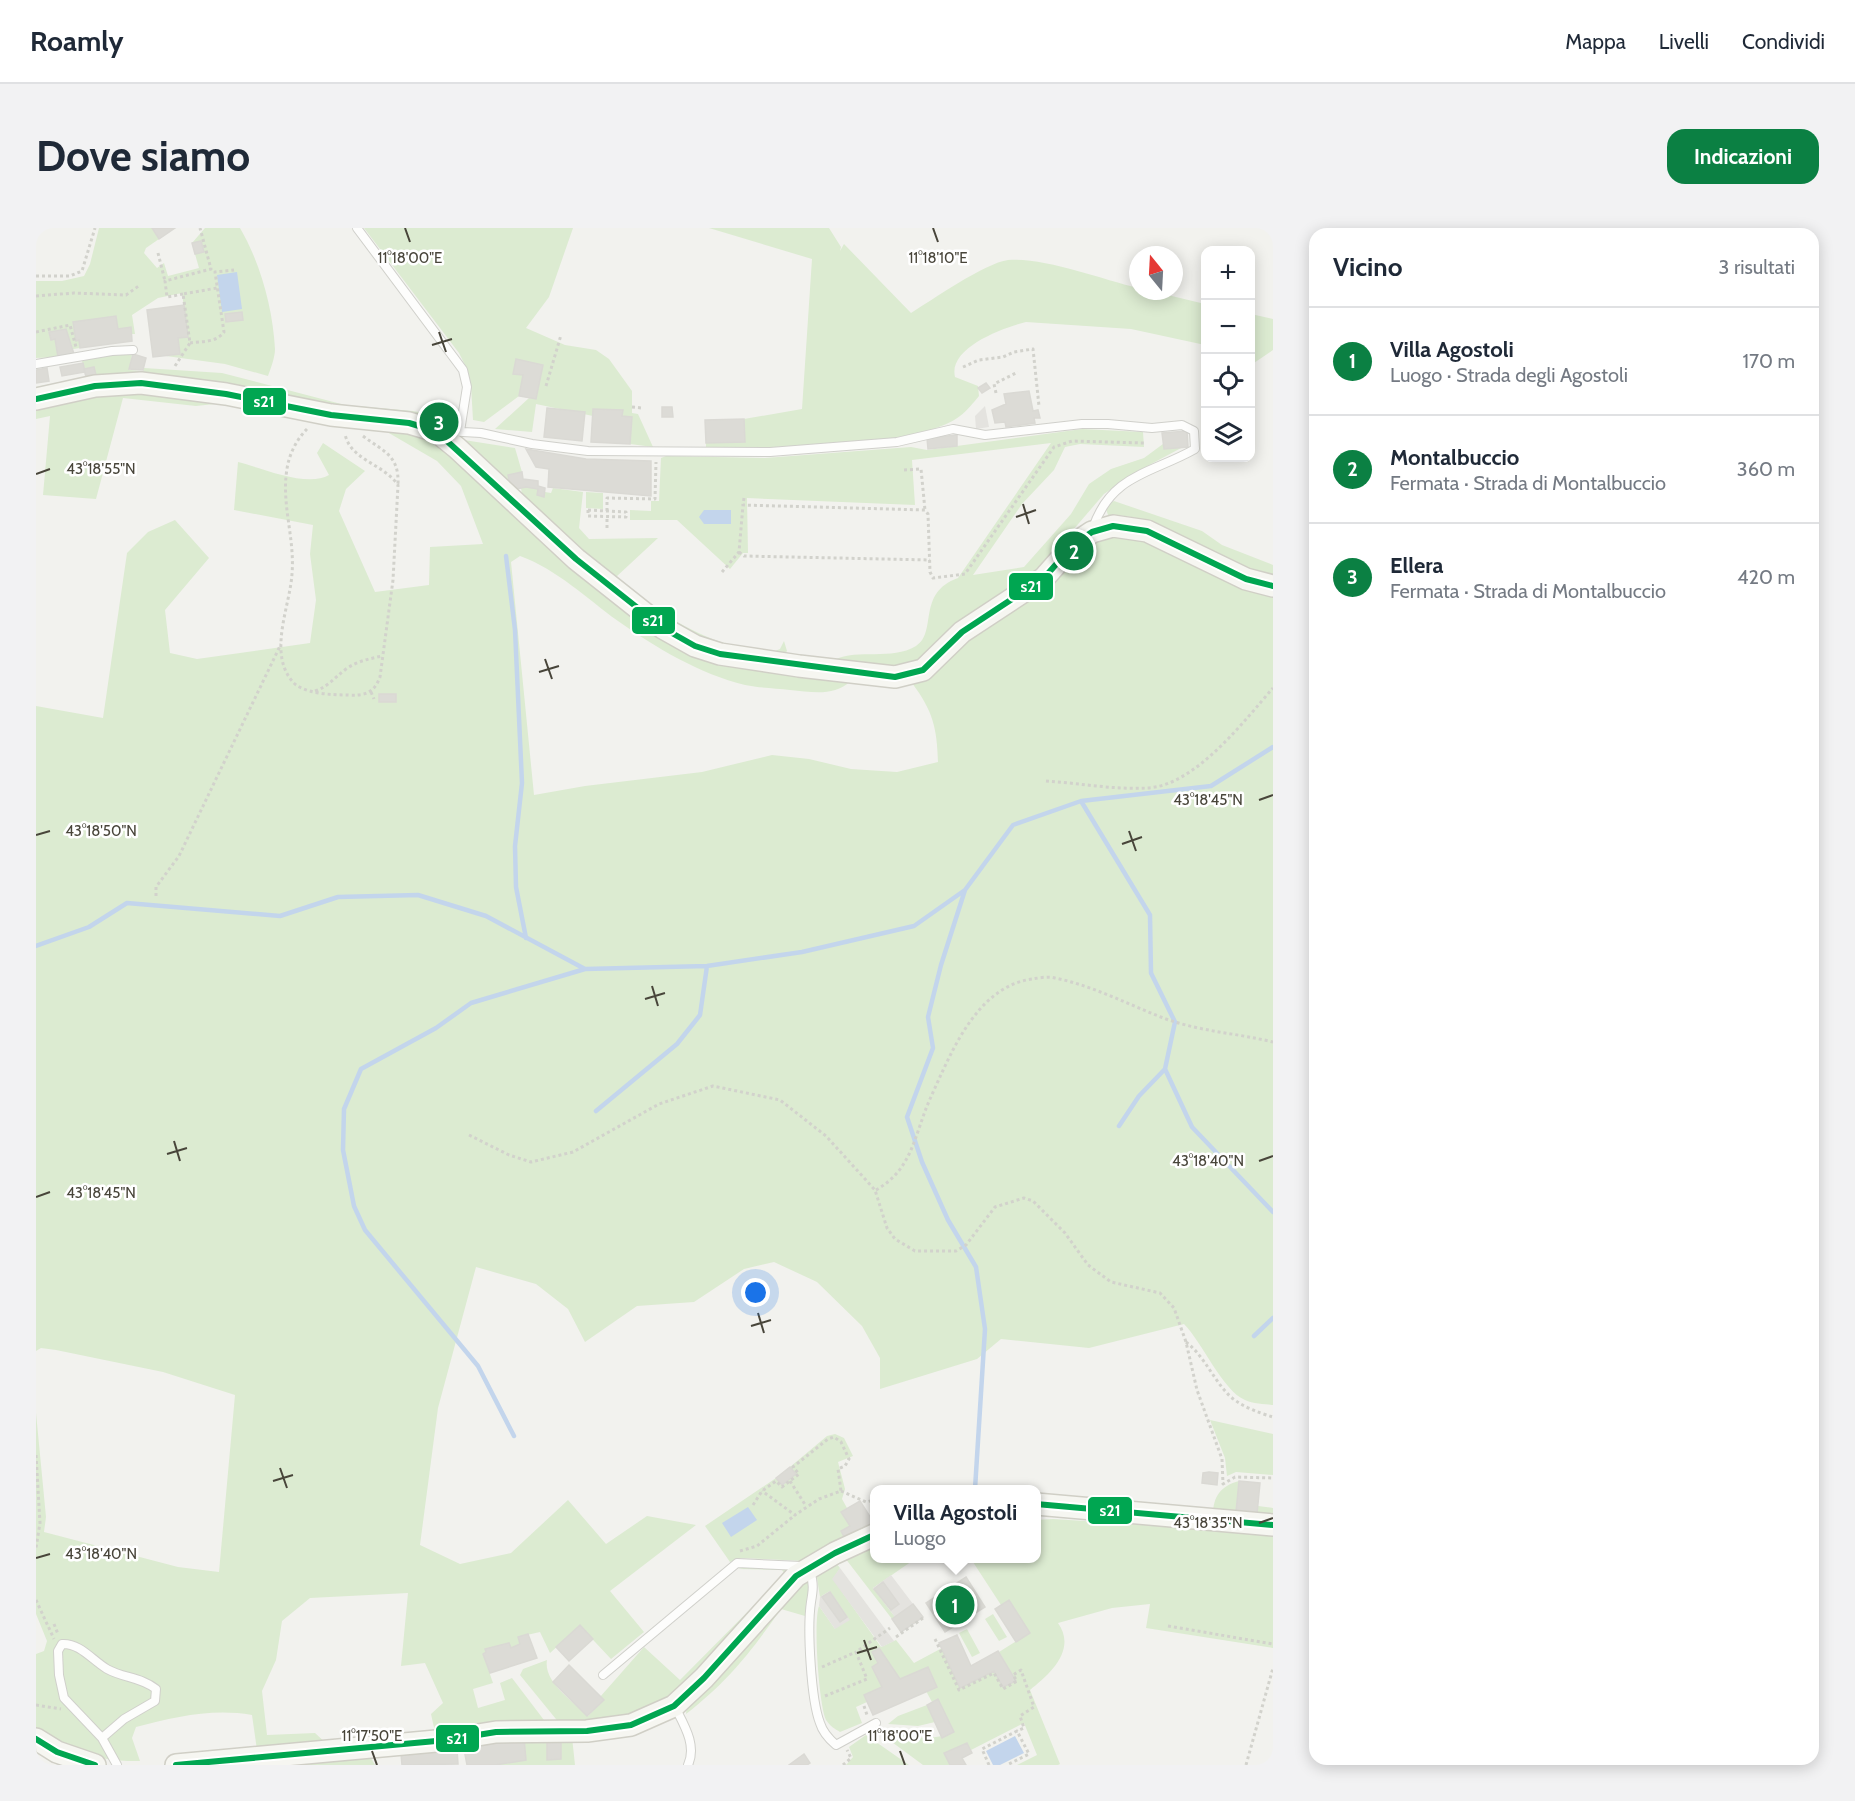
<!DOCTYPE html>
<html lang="it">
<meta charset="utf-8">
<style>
body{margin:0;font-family:Cabin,sans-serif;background:#f2f2f3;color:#1f2937}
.controls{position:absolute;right:18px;top:18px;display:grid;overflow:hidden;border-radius:12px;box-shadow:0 3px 15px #0003}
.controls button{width:54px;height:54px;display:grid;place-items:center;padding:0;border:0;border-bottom:2px solid #e0e1e3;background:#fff;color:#1f2937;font:30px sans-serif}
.compass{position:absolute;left:1093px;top:18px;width:54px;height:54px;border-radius:50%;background:#fff;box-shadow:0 3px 15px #0003;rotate:342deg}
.you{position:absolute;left:720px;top:1065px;width:21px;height:21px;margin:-15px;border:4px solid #fff;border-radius:50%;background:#1a73e8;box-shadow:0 0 0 9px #1a73e833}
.badge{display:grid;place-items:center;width:39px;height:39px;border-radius:50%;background:#0b8043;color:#fff;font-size:20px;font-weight:700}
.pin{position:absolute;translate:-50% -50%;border:3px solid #fff;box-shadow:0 2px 6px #0006}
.popup{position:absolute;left:834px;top:1257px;width:171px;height:78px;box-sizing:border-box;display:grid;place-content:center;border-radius:12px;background:#fff;filter:drop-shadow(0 2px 4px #0005);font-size:20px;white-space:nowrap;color:#747a83}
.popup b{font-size:22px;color:#1f2937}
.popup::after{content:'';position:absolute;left:50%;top:100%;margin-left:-12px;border:12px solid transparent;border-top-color:#fff}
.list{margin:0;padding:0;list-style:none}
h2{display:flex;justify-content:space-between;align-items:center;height:78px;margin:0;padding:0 24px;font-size:26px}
h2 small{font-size:20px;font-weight:400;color:#747a83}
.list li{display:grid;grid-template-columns:39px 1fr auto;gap:18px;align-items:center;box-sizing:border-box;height:108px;padding:0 24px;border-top:2px solid #e0e1e3}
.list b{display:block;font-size:22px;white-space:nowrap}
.list p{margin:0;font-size:20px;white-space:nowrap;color:#747a83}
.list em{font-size:20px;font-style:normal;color:#747a83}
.icon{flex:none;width:33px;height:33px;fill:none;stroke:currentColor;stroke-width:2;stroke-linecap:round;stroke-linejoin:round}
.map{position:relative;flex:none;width:1237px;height:1537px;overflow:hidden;border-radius:18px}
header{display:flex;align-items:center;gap:36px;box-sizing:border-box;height:84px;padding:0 30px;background:#fff;border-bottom:2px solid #e0e1e3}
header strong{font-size:28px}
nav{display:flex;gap:33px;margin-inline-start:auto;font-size:21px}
.intro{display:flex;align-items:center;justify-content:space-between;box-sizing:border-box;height:144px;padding:0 36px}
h1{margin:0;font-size:42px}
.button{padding:15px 27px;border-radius:18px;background:#0b8043;color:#fff;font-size:21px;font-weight:700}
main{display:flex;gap:36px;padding:0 36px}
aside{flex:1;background:#fff;border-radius:18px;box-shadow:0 3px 15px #0003}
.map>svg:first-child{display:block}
.green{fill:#dcebd1}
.parking{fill:#e4e3df}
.water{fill:#c3d5ec}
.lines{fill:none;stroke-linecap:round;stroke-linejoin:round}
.stream{stroke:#c3d5ec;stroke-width:4.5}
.building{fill:#dcdbd6;stroke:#dad9d4;stroke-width:1.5}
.lane-casing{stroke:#d0d0cb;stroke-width:10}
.secondary-casing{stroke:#d0cfc6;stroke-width:24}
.path{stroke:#d2d2cc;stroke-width:3;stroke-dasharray:3 3;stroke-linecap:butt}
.lane{stroke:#fdfdfc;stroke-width:8}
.secondary{stroke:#f6f6f1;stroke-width:21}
.bus-1-casing{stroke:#fff;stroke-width:10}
.bus-1{stroke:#00a651;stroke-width:6}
.ticks{fill:none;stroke:#48453a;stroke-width:2}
.ticks-label{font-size:15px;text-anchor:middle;fill:#48453a;stroke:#fff;stroke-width:5;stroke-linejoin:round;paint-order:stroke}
.line-badge{stroke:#fff;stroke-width:2}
.badge-label{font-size:16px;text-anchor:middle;font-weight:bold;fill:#fff}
</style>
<header>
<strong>Roamly</strong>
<nav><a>Mappa</a><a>Livelli</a><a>Condividi</a></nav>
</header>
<div class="intro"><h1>Dove siamo</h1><a class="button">Indicazioni</a></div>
<main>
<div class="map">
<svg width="1237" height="1537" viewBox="0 0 1237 1537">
<rect width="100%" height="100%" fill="#f2f2ee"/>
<path class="green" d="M63,0H116L123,11L110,20L108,25L121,40L128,35L132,48L163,40L159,26L168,24L156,15L169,0H204C224,34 237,80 239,121C239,129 235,140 232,148L189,136L130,128L144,126L142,110L152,109L146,65L122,70L96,87L99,106H96L94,100L82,101L80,88L38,94L40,112H43L44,120L37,121L30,101L13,104L15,112L19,111L22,129L0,130V53H26L48,48L54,36Z
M328,0H537L513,69L490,100L529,117L560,122L573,131L596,163V185L602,186L617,219L594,216L596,189L586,188V182L557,181V188L500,176L496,204L459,201L493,170L500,171L507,137L481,132L478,145L487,147L483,168L448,194L437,192L435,158L431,141L423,125Z
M673,0H793L805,19L804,23L808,16L875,85C896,72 949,35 972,32C1008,29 1065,51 1102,60V63H1115L1169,76V117L1095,101L990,94C966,100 912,120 919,149L942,158L943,168C937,175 931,183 924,188C882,221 727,219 670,220V215L708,214V191L766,181L776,31Z
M1215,86L1237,91V122L1215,137Z
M76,126L96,127L93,142L107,143L108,140L186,145L309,177L377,183L420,192L412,194L377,186L339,185L193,159L0,166V159L60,147L58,139L48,141L46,133Z
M79,161L188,175L160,178L87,170L60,271L7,267L14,188L0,191V178Z
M346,201C370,203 390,209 410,221L611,398L815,453C797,469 776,464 754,462C739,460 723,460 709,457C664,446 620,420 582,393C550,370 522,342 484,328L475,334L498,567L549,558L666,544L736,527L773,531L815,541L861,544L902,534C901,500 897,483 876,455L940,401L1039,323C1061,311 1077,306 1101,308L1237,366V1177C1229,1176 1217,1176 1209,1172C1187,1163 1166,1114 1148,1096L1053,1120L965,1111L941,1131L844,1161V1130L826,1098L781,1054L738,1034L708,1041L658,1074L601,1078L549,1114L532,1081L500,1056L440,1039L402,1180L384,1317L424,1336L475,1325L532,1272L570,1316L611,1288L660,1297L574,1363L608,1404L575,1431L544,1398L514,1425L504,1404L482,1409L484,1416L475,1420L473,1415L449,1421L450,1424L447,1426L457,1455L437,1461L442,1480L469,1472L464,1455L476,1450L511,1496L399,1504L395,1486L407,1475L389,1435L365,1438L372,1365L274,1370L246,1393L240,1432L226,1463L231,1507L279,1505L292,1517L221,1522L216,1487C176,1480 139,1489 100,1499L96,1510L104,1533C61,1534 36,1523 0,1501V1426L8,1423L11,1413L0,1386V1185L10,1289L8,1304L142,1339L183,1344L199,1167L127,1144L20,1122L5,1120L0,1123V478L67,490L91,325L112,304L139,292L173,330L129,382L134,425L161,431L274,415L280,372L274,326L277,297L198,282L202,234C226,240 271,260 293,247L281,225L287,215L329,243L310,261L303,283L339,364L393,357L394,319L447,316L425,258L401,233Z
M1046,201L1107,204L1108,219L1044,216L1029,219L1018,242L986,276L937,347L988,339L1035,286L1053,256L1075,241L1108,230L1127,216L1128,221L1147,219L1102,243L1068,266L1000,345L888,432L860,440L798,432C823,420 855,433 880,418C902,404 880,365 922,350L1015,215L876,232L879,277L711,270L712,325H707L694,341L641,292H594V282L615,283V273H623L625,230L630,228L729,230L875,219L891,222Z
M428,212L479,220L486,244L472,247L474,259Z
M490,259L502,261L501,267L507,269L509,264L515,265L517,260L547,264L543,300L553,311L622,310L580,349C613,375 643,400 685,414C702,419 721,420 739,423L744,421L748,413L751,423L748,427L667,413L625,390L487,273L485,260Z
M550,264L567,265V281L550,280Z
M1078,273L1166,303L1186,317L1237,337V349C1180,342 1136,286 1072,287L1070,281L1074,275Z
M1174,1192L1237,1206V1247L1200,1244L1191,1248L1189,1230Z
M799,1206L808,1210L817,1228L802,1234L809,1261L806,1271L811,1280L805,1284L814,1298L811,1314L769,1333L705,1330L694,1334L669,1298L740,1250L747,1257L760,1246L754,1239L791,1208Z
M1203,1253L1201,1284L1222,1286V1278L1237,1280V1291L1177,1287C1177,1268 1185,1258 1203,1253Z
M1017,1291L1237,1305V1420L1110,1400L1114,1376L1076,1380L1022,1395C1041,1422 1014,1446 994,1462L1024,1536L1022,1537H981L1001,1527L988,1495L935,1522L931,1515L909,1525L914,1537H887L841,1503L845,1500C868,1508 895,1515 918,1504L902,1472L896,1474L890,1463L901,1459L892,1439L864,1451L842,1420L836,1424L842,1435L846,1459L831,1474L820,1479L826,1495L804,1504C799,1501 794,1498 790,1492C783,1477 777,1394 783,1378L799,1401L794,1363L784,1369L780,1344L800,1335L804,1340L797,1351L845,1419L860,1412L878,1435L906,1420L924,1460L958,1443L967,1459L980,1453L963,1424L993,1405L973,1372L965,1377L935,1331L1000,1330V1292Z
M838,1312V1330L879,1331L837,1360L859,1389L856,1391L809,1330Z
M717,1338L748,1340L753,1346L635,1471L591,1491L524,1496L484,1447L487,1441L511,1432C507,1454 538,1474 552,1488L567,1472L564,1469L608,1419L644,1452L749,1346L746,1342L702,1341Z
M771,1351L774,1360L769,1388L745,1381C714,1425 692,1453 650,1486L651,1476Z
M957,1386L971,1409L963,1413L949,1391Z
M931,1401L944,1425L936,1429L923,1405Z
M891,1477L899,1494L882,1498L852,1496L862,1488Z
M830,1507L873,1537H810L817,1529L813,1519Z
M536,1509L539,1537H459L488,1510L511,1512V1531H524L525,1512Z
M335,1530L339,1537H242Z"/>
<path class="parking" d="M949,178L953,199L940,201L939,188Z
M804,1340L858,1413L846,1419L796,1351Z
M855,1347L877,1376L859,1389L837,1360Z
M794,1363L814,1392L799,1401L783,1378L784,1369Z"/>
<path class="water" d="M201,44L206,81L186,84L181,47Z
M668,282H695V296H668L663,289Z
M712,1279L721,1292L695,1309L686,1295Z
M979,1508L988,1525L964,1537H957L950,1523Z"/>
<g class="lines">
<path class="stream" d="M470,328L479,402L486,555L479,618L480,659L490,710
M1045,573L1114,687L1115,745L1139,794L1129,841L1156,899L1237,984
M929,662L905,737L892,789L897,820L871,889L886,934L912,992L940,1039L949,1101L939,1261
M0,718L53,699L91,675L244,688L302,669L382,667L450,688L549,741L671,738L766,724L878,698L929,662L977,597L1045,573L1175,558L1237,519
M560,883L641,816L664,787L671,738
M1083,898L1103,868L1129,841
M1218,1108L1237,1090
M478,1208L442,1138L329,1002L318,978L307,922L308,881L325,841L400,800L435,775L549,741"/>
</g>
<path class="building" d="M116,0H139L123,11Z
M165,13L168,24L159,26L156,15Z
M148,77L152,109L142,110L144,126L117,129L111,82Z
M206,84L207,92L190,94L189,86Z
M80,88L82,101L95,99L96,113L44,120L43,112L40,113L37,94Z
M30,101L38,126L22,129L19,111L15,112L13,104Z
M97,126L110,130L107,142L93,141Z
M480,131L507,137L500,171L483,168L487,147L477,146Z
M47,135L49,144L26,148L24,139Z
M58,139L60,147L50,149L48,141Z
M11,140L13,153L0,155V142Z
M950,155L954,160L946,165L942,160Z
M993,163L997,183L1002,182L1004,190H998L999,195L970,199L969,194L959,195L956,182L970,176L968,166Z
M626,179H636L637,189H626Z
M511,180L549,184L546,213L508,209Z
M557,181L587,182L586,188L596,189L594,216L555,214Z
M708,191L709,214L670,215L669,192Z
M1151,203L1152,219L1128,221L1126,205Z
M921,207V218L892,221L891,210Z
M490,221L550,231L615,233V268L512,259L513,241L500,239Z
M486,244L487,251L502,253V258L509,260L508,269L501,267L502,261L490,259L475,262L472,247Z
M343,466H360V474H343Z
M754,1239L760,1246L746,1257L740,1250Z
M1173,1244L1182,1245L1181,1257L1166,1255L1167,1245Z
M1203,1253L1224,1255L1221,1286L1200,1284Z
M824,1273L838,1295V1302L811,1314L805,1303L814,1298L805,1284Z
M930,1349L949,1379L909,1404L890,1375Z
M847,1354L863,1376L855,1382L838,1361Z
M794,1364L811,1389L804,1394L786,1369Z
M973,1372L994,1405L980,1414L959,1381Z
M877,1376L887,1389L865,1404L856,1391Z
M544,1397L557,1411L533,1433L520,1419Z
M492,1406L501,1430L454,1445L447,1426L450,1424L449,1421L473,1415L475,1420L484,1416L482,1409Z
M921,1407L935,1438L962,1423L980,1453L967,1459L958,1443L924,1460L903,1415Z
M843,1420L864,1451L892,1439L901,1459L837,1487L828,1467L846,1459L836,1439L842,1435L836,1424Z
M533,1437L568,1472L551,1488L517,1454Z
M902,1471L918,1504L906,1510L891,1477Z
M488,1510L490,1532L459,1537H431L428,1521Z
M511,1512H525V1531L511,1532Z
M931,1515L936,1525L926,1530L930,1537H914L908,1525Z
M421,1522L422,1536L366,1537L365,1526Z
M768,1526L774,1535L771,1537H753Z"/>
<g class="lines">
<defs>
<path id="lane" d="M321,0L427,142L431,159L424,203
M0,136L76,123L97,122
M409,203L445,205L496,216L552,223L734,224L861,214L917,201L949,207L1046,196H1072L1116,200L1146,197L1158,203L1159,221C1117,245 1075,246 1057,300
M774,1343C778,1356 777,1362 775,1374C771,1400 775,1472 784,1495C787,1505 793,1511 800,1517L840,1495
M567,1447L701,1335L765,1338
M639,1479C648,1497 661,1517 652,1537
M66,1510L88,1491L119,1473L120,1461C105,1449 87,1450 71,1441C56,1432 44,1415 26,1416L22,1423L23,1447L28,1470L66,1510L81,1537"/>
<path id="secondary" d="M0,171L59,158L105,155L190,166L295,187L373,195L400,203L421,220L540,331L627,400L659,418L684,426L763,438L859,449L887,442L926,404L1008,350L1038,316L1056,304L1077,298L1111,303L1210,351L1237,358
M1000,1276L1237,1297
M0,1511L21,1524L59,1537
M140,1537L411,1512L460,1504L551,1503L595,1497L638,1478L668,1450L760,1348L799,1325L838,1307"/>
</defs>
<use href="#lane" class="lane-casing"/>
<use href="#secondary" class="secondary-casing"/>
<path class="path" d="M122,25L129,53
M0,48H34L46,43L59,0
M147,66L131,69L129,53L175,41L164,0
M0,68L38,65L90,67L104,57
M0,104L34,97L40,119
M154,115C166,113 180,115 188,104L179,44L198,42
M139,138L154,115L147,66L181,60
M927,139L943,132L967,129L978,124L997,121L1003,178
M510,158L525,107
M960,165L958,156L982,144
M596,179L606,180
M271,201C261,211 253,226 251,241C245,276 259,310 256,346C254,378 232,424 256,453C266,466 297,467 312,467C329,468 338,465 344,449L357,352L362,257C348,236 314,232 309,206
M327,208C348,224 363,227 362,256
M868,242L885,241L889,282
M708,270L707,277L889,282L892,286L894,344L897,350L929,346L1018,219L1036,213L1108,215
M552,282L590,284V289L552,288Z
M571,283V270L619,271L620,234
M571,300V288
M703,324L708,328L894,332
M686,344L703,324L707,277
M279,463C293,458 298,450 310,441C321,433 333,431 346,428
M335,464L338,471
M1010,553C1043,555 1078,562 1111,560C1159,558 1208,493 1237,460
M120,668V659L143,628L245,416
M433,907L473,927L495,934L537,924L623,876L677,858L744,872L790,908L839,962L851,1000L859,1011L879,1023H920L930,1017L959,979L988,970L997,973L1029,1005L1052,1037L1075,1054L1124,1065L1138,1080L1150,1114L1161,1162L1186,1231L1187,1256L1199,1249L1237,1250
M840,962C877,941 878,907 894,871C915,825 940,759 996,751C1003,750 1012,748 1019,750C1058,758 1093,777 1130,791C1167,804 1200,805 1237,814
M1150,1114C1168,1128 1176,1149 1191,1165C1201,1177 1223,1185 1237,1189
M0,1227L4,1295L0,1320
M754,1253L770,1278
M805,1263L830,1274L838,1272
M717,1277L726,1263L740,1253L746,1259L763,1246L757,1239L792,1211L798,1209L805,1214L813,1231L809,1238L802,1241L805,1263L783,1271L759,1287L726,1263
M704,1323L721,1318L759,1287
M0,1372L18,1411
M18,1396L22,1406
M1132,1398L1237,1416
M860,1409L887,1390
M899,1411L923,1462L958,1445L967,1461L981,1453L977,1447L985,1442L998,1479L984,1488L988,1500L981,1503
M786,1439L820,1424
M789,1468L831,1451L820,1424L854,1400
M0,1477L25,1481
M828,1478L831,1487
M807,1537L815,1530L811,1522
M953,1537L946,1521L981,1503L993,1526L971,1537
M1210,1537L1237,1440"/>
<use href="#lane" class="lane"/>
<use href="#secondary" class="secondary"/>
<defs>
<path id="bus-1" d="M0,171L59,158L105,155L190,166L295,187L373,195L400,203L540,331L627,400L659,418L684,426L859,449L887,442L926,404L1008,350L1038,316L1056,304L1077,298L1111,303L1210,351L1237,358
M1000,1276L1237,1297
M0,1511L21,1524L59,1537
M140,1537L411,1512L460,1504L551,1503L595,1497L638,1478L668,1450L760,1348L799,1325L838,1307"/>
</defs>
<use href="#bus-1" class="bus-1-casing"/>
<use href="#bus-1" class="bus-1"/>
</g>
<path class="ticks" d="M369,0L374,14M897,0L902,14M403,104L410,124M396,117L416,111M0,246L14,241M987,276L993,296M980,289L1000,282M509,431L516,451M503,444L523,438M1223,572L1237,567M1093,603L1100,623M0,607L14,603M1086,616L1106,609M616,758L622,778M609,771L629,765M138,913L144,933M131,926L151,920M1223,933L1237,928M0,969L14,964M722,1085L728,1105M715,1098L735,1092M244,1240L251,1260M237,1253L257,1247M1223,1295L1237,1290M0,1330L14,1326M828,1412L835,1432M821,1425L841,1419M336,1523L341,1537M864,1523L869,1537"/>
<g class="ticks-label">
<text x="374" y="35">11°18'00"E</text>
<text x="902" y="35">11°18'10"E</text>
<text x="65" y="246">43°18'55"N</text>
<text x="1172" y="577">43°18'45"N</text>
<text x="65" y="608">43°18'50"N</text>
<text x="1172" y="938">43°18'40"N</text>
<text x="65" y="970">43°18'45"N</text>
<text x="1172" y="1300">43°18'35"N</text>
<text x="65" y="1331">43°18'40"N</text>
<text x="336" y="1513">11°17'50"E</text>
<text x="864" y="1513">11°18'00"E</text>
</g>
<g class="line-badge">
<rect x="206" y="159" width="45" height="29" rx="6" fill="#00a651"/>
<rect x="972" y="344" width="46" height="29" rx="6" fill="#00a651"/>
<rect x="595" y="378" width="45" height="29" rx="6" fill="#00a651"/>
<rect x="1051" y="1268" width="46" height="29" rx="6" fill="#00a651"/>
<rect x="399" y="1496" width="45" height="29" rx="6" fill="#00a651"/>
</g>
<g class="badge-label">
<text x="228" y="179">s21</text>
<text x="995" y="364">s21</text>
<text x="617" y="398">s21</text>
<text x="1074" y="1288">s21</text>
<text x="421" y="1516">s21</text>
</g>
</svg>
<div class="controls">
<button>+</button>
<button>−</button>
<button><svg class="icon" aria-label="locate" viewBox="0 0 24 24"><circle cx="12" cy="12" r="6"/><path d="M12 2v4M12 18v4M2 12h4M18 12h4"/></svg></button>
<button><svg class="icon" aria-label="layers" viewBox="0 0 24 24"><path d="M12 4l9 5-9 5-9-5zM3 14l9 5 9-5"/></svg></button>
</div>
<svg class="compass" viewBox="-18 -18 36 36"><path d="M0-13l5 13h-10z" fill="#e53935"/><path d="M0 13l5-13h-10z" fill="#747a83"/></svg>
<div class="you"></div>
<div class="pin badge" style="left:919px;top:1377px">1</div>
<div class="popup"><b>Villa Agostoli</b>Luogo</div>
<div class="pin badge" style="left:1038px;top:323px">2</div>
<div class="pin badge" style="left:403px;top:194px">3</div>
</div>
<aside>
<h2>Vicino<small>3 risultati</small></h2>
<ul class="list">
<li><span class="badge">1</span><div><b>Villa Agostoli</b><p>Luogo · Strada degli Agostoli</p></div><em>170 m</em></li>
<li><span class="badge">2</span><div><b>Montalbuccio</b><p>Fermata · Strada di Montalbuccio</p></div><em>360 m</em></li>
<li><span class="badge">3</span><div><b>Ellera</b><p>Fermata · Strada di Montalbuccio</p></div><em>420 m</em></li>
</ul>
</aside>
</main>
